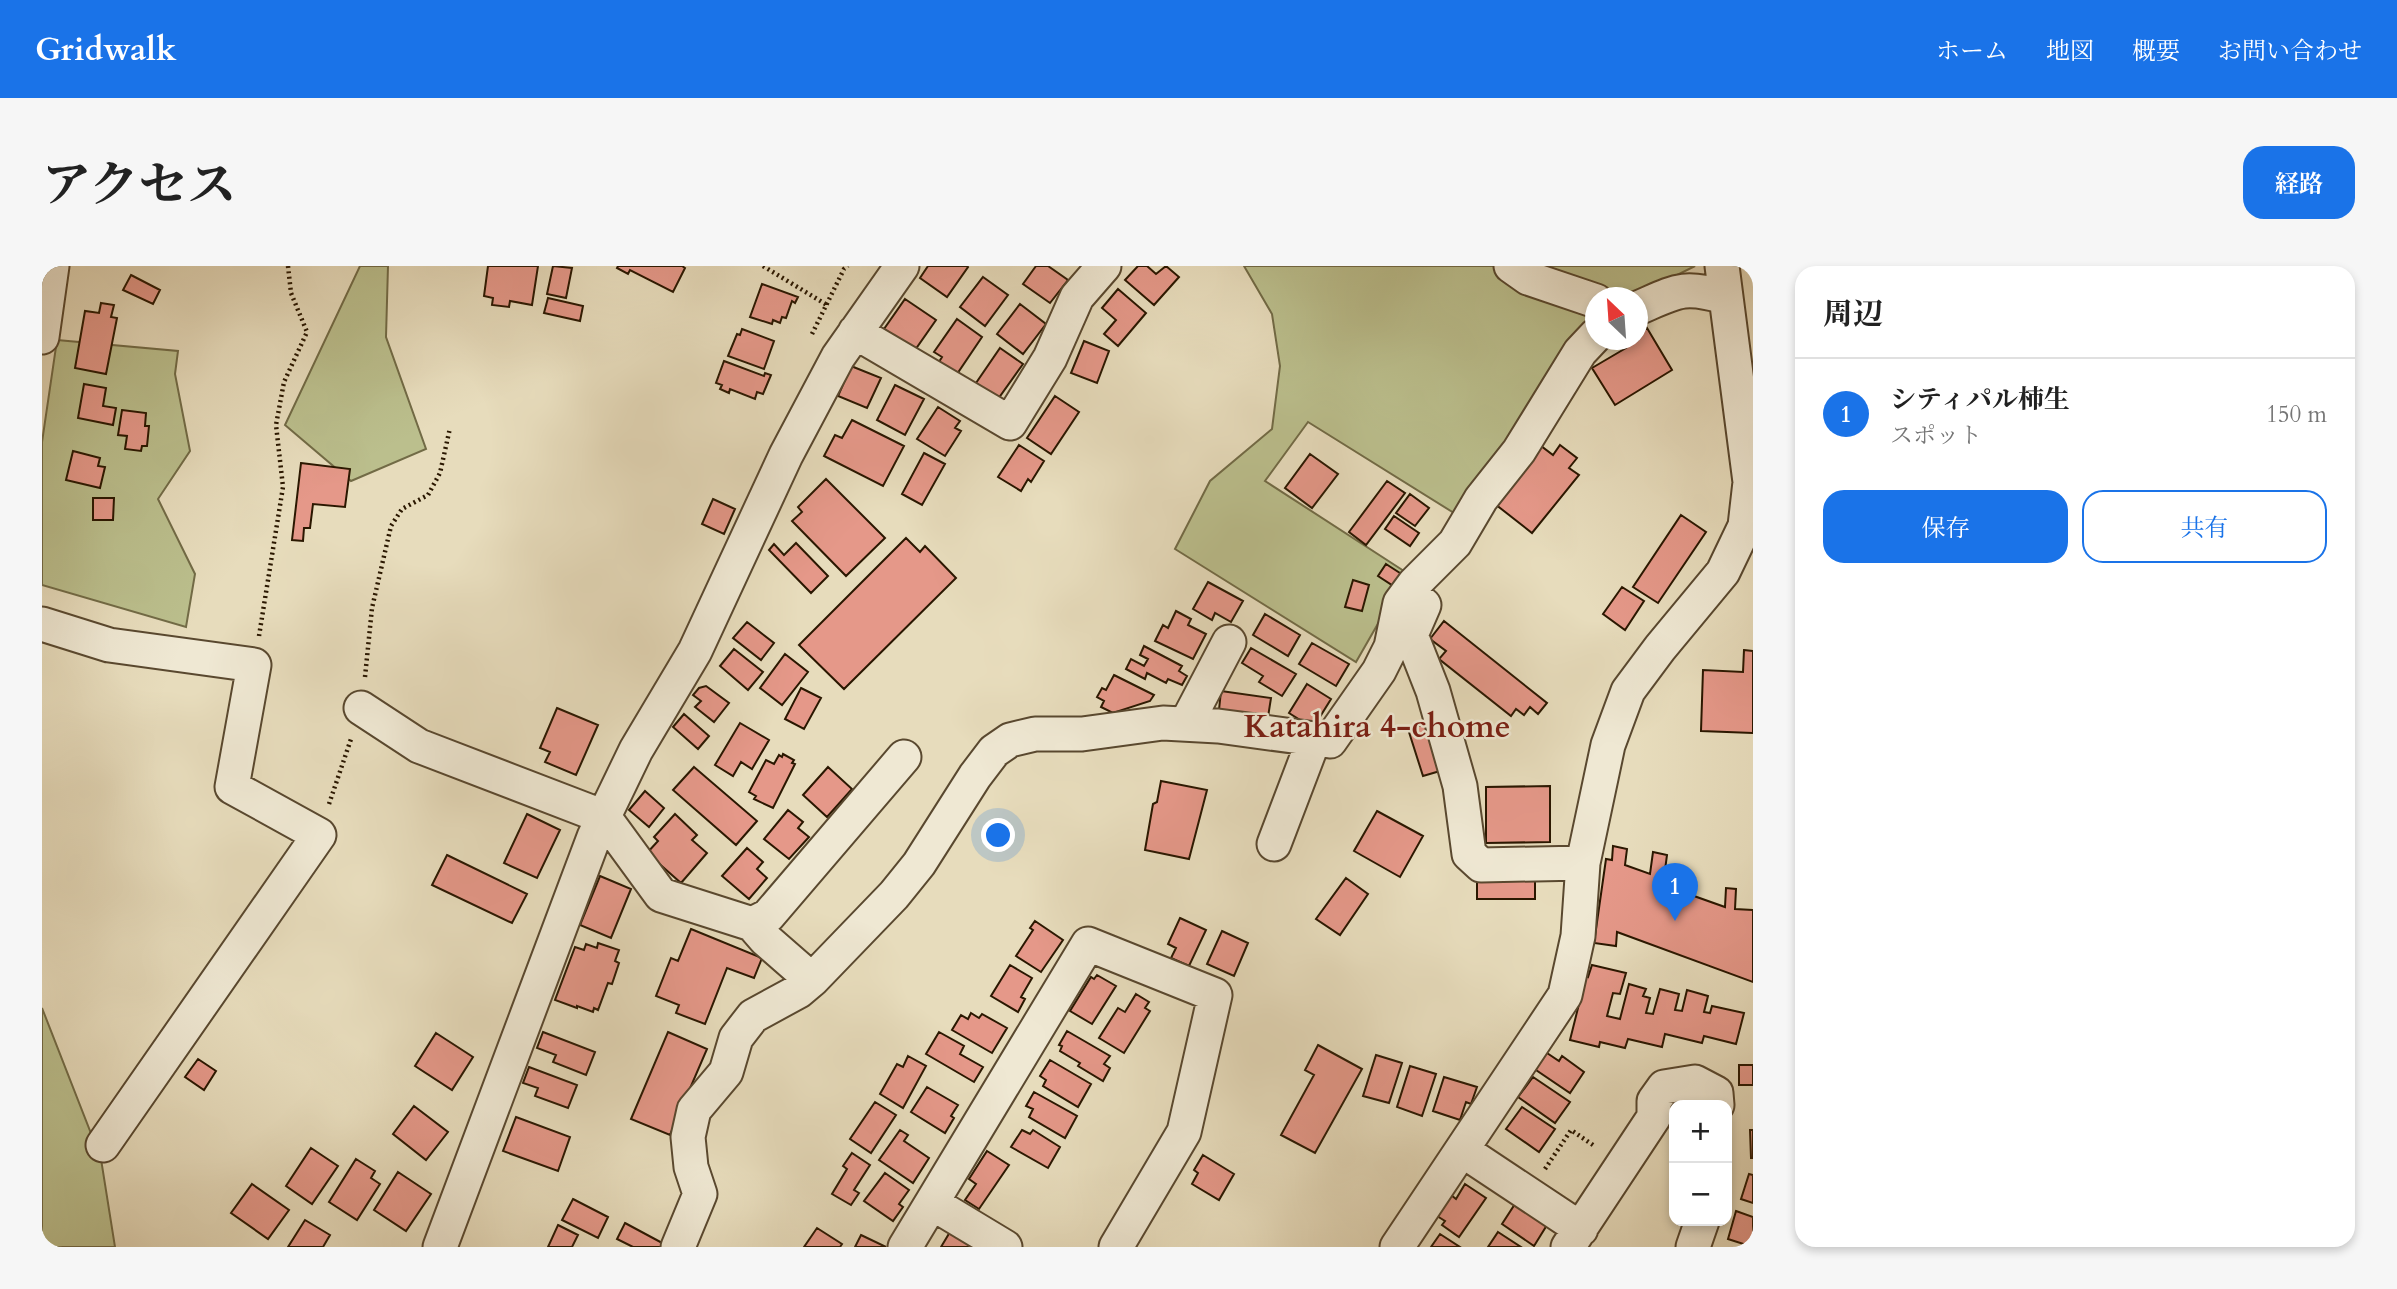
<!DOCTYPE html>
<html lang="ja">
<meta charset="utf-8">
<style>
body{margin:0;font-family:Cardo,"Noto Serif JP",serif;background:#f6f6f6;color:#222}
.controls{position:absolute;right:21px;bottom:21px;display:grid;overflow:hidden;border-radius:14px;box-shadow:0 4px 10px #0003}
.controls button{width:63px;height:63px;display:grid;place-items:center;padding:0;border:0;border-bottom:2px solid #e0e0e0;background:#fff;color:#222;font:35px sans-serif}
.compass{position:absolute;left:1543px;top:21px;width:63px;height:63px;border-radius:50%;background:#fff;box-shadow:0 4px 10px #0003;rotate:335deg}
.you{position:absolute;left:957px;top:570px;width:24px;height:24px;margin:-18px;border:5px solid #fff;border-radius:50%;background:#1a73e8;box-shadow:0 0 0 10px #1a73e833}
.badge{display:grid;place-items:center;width:46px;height:46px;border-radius:50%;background:#1a73e8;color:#fff;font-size:23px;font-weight:700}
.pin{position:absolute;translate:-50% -58px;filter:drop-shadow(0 2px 4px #0008)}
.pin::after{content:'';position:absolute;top:37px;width:24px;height:21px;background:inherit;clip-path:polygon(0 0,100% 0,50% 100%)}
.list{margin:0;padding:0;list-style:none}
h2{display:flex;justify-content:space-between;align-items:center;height:91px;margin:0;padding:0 28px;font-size:30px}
h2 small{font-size:23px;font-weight:400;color:#767676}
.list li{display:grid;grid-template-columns:46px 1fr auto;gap:21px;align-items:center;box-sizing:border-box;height:112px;padding:0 28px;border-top:2px solid #e0e0e0}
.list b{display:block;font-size:26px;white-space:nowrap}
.list p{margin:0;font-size:23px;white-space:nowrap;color:#767676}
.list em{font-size:23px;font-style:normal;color:#767676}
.actions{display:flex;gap:14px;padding:21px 28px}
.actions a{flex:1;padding:16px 0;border:2px solid #1a73e8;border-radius:21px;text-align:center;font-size:24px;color:#1a73e8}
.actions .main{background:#1a73e8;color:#fff}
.map{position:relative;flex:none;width:1711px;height:981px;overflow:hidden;border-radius:21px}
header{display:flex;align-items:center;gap:42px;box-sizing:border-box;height:98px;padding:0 35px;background:#1a73e8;color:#fff}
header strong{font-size:33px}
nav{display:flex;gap:38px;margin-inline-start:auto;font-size:24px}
.intro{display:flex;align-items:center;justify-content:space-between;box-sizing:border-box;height:168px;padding:0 42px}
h1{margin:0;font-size:49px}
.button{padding:18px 32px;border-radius:21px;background:#1a73e8;color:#fff;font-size:24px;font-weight:700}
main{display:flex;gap:42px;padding:0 42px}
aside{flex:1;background:#fff;border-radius:21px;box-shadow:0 4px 10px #0003}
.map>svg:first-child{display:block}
.green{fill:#bbbf8d;stroke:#726b46;stroke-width:2}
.building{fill:#e59889;stroke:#2a1700;stroke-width:2}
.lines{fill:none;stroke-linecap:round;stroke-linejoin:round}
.minor-casing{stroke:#59482f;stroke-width:37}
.path{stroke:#2a1700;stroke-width:4.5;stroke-dasharray:2 3.5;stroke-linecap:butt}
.minor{stroke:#efe8d3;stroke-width:33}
.labels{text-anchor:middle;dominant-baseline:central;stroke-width:5;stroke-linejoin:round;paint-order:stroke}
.neighbourhood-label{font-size:32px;font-weight:bold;fill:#7a1f14;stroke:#efe8d3}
</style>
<header>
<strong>Gridwalk</strong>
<nav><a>ホーム</a><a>地図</a><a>概要</a><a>お問い合わせ</a></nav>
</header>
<div class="intro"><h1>アクセス</h1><a class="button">経路</a></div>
<main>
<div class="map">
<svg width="1711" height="981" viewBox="0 0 1711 981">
<rect width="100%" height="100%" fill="#e7dcbc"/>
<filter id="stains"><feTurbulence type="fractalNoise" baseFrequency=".00286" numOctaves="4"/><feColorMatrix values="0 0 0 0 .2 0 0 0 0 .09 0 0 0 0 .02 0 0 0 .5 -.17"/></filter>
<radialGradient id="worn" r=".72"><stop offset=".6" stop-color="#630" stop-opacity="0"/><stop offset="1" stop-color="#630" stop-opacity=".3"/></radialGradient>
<path class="green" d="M318,0H346L344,71L384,183L309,215L243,159Z
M1202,0H1653L1591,31L1554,32L1553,59L1420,252L1266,156L1223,215L1365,307L1314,396L1133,283L1168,215L1230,163L1238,100L1230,48Z
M15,74L136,85L133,108L148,185L116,233L153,308L144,361L0,319V176Z
M0,742L59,893L73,981H0Z"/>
<path class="building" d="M446,0H496L490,39L468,35L467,41L450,39L451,32L442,30Z
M511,0L530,2L524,32L505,28Z
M576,0H640L643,2L631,26L588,4L586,8L575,2Z
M886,0H925L926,1L905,31L878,12Z
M994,0H1006L1026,14L1008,37L981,18Z
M1096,0H1105L1114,8L1124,0L1137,11L1112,39L1083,14Z
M89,9L118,24L111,38L81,24Z
M941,11L966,29L943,60L918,41Z
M720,18L756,31L753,37L750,35L744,52L740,51L738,57L731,54L730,58L708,51Z
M1076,23L1104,47L1076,80L1062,68L1074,54L1060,42Z
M506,32L541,40L538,55L502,47Z
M863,33L894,54L873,84L842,63Z
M59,37L72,39L69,51L75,52L64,108L33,102L43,45L57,47Z
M978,38L1004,58L981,88L955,68Z
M915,53L940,71L915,108L897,96L900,91L892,86Z
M1605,62L1630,104L1573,139L1550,102L1584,82L1581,77L1587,74H1596V68Z
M700,63L732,75L722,103L686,90L695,68L698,69Z
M1042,75L1067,85L1055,117L1029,107Z
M958,82L981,98L956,133L934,117Z
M682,95L722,110L723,107L729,109L721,128L715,126L713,133L688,123L687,127L678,123L680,119L674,117Z
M809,100L839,112L825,142L796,130Z
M42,118L64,122L61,140L74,142L71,159L36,152Z
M853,119L882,133L863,169L835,154Z
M1013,130L1037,146L1009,188L985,172Z
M896,141L918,155L913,162L919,165L903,190L875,173Z
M80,144L104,147L103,160H107L105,180H100L99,185L83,183L85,170L76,169Z
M810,154L862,180L841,220L782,190L793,169L800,172Z
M977,179L1002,195L989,216L986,213L979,225L956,211Z
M1518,179L1535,192L1527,202L1537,209L1490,267L1453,238L1499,180L1511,189Z
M31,185L58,192L56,200L63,201L58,222L24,214Z
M882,187L903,198L880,239L860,228Z
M1268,188L1296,208L1270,242L1243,222Z
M259,197L308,203L303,241L271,238L268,262H262L261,275L250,274Z
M784,213L843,272L804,310L750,255L760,246L756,241Z
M1345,215L1363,227L1324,279L1307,266Z
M1368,228L1387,242L1373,260L1354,247Z
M51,232H72L71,254H51Z
M671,233L693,243L682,268L660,258Z
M1639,249L1664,266L1616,337L1591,321Z
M1352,250L1377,267L1368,280L1343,263Z
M864,272L878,286L883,280L914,312L802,423L757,379Z
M754,277L786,310L769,327L727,284L732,278L742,289Z
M1344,298L1361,309L1353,321L1336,310Z
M1311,314L1327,319L1320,345L1303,341Z
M1166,316L1201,335L1189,356L1173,347L1170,354L1151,343Z
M1580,321L1602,335L1583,364L1561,348Z
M1134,345L1149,353L1146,359L1164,368L1151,393L1113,375L1121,359L1126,362Z
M1223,348L1258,369L1246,390L1211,369Z
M1402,355L1505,437L1496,448L1488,441L1482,449L1474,443L1469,450L1397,393L1404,385L1388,373Z
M705,356L732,377L719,394L691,372Z
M1270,377L1307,398L1294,420L1257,398Z
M1102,380L1140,400L1137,405L1145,410L1140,419L1126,413L1124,417L1105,407L1103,413L1084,403L1089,393L1102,400L1106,393L1098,389Z
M1209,382L1254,408L1240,430L1217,416L1221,410L1200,397Z
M692,383L721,406L706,424L678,400Z
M1702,384L1711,385V467L1659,465L1661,404L1701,406Z
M743,388L766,406L740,439L718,422Z
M1072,409L1112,429L1108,435L1071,447L1059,441L1062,435L1055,431L1060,422L1064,424Z
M1265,418L1289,433L1271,462L1247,447Z
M664,420L687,437L672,456L653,441L659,435L651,429L657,422Z
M759,422L779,432L762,463L743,453Z
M1179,425L1229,432L1226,451L1177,444Z
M515,442L556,459L534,509L503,496L508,486L498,482Z
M642,448L667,470L656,483L631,461Z
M698,457L727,474L710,503L699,496L691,510L673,499Z
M1384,458L1398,505L1381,510L1366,463Z
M741,488L752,494L750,497L753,498L731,542L712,533L714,530L707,526L724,494L732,498L737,489L740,491Z
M652,501L715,555L694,579L631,524Z
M786,501L810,523L785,551L761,529Z
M1119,515L1165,524L1147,593L1103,584L1111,538L1115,536Z
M1508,520V576L1444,577V521Z
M603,525L622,542L607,561L587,544Z
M746,544L761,556L756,562L767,571L747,593L722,573Z
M1335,545L1381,570L1358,611L1312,585Z
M485,548L518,564L495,612L462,597Z
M633,548L655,569L650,574L665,587L639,617L605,587L616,575L612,571Z
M1571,580L1585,583L1583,599L1608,608L1611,586L1625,589L1621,619L1683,641L1684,622L1694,623L1693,643L1711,644V716L1575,666L1574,680L1552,677L1564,593L1570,594Z
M705,582L721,596L715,603L725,612L707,633L680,610Z
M405,589L485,628L470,657L390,619Z
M1435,609H1493V633H1435Z
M558,610L589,623L569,672L538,659Z
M1304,612L1326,628L1298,669L1274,653Z
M1138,652L1164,664L1147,700L1129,692L1134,682L1126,678Z
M993,655L1021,674L999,706L974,690L991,664L988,662Z
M649,663L720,692L712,712L685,702L663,758L634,747L637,739L614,730L629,692L636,695Z
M1180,665L1206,677L1192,710L1165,698Z
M556,677L577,684L573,695L577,697L570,718L566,717L556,744L552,742L551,746L535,740V742L513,734L533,681L542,684L544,678L555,682Z
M968,699L990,712L979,731L983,733L976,746L949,730Z
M1550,699L1584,707L1578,728L1571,727L1565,750L1578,753L1587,718L1604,723L1601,730L1608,732L1604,747L1611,748L1618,723L1637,728L1633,744L1640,745L1645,724L1666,730L1662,746L1668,747L1670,740L1702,747L1694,778L1662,770L1660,777L1623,768L1620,781L1586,773L1583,782L1558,776L1557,781L1528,774L1544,710L1546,711Z
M1055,709L1074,720L1050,758L1028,745L1049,711L1052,713Z
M1094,728L1107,736L1103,742L1108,745L1082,787L1057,772L1076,742L1083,746Z
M929,747L937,752L940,748L965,762L950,787L910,764L919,749L926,753Z
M1025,765L1068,790L1062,798L1068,802L1061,815L1036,800L1038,797L1018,785L1020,780L1017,779Z
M501,766L553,786L544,809L511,796L514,789L495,782Z
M626,766L665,783L628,869L589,853Z
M897,766L922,780L918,788L941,801L932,816L884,788Z
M394,767L431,791L410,824L373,800Z
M1276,779L1320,803L1273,887L1239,869L1272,809L1263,804Z
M1502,785L1517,795L1520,790L1542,806L1528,827L1491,802Z
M1334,789L1360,797L1347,837L1321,830Z
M866,790L884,800L861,842L838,828L855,798L861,801Z
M156,793L174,805L162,824L143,811Z
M1008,794L1049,818L1036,841L1001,820L1004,814L998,810Z
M1697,799H1711V819H1697Z
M1368,800L1394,808L1380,850L1355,841Z
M487,801L535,819L526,842L493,830L496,822L481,817Z
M1402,811L1435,821L1429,838L1424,836L1418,854L1391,845Z
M1491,811L1528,836L1513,857L1476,831Z
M885,821L916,839L909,850L912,852L903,867L869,846Z
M992,826L1035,850L1023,872L987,851L991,843L984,840Z
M833,836L854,849L829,887L808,873Z
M372,840L406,866L384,894L351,868Z
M1480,841L1513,863L1497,886L1464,863Z
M474,851L528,871L516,905L461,885Z
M858,864L866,869L862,875L887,892L871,917L837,894Z
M980,864L988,868L991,864L1018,881L1006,902L969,881Z
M1708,864H1711V892H1709Z
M269,882L296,900L270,938L244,920Z
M945,885L967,899L937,943L923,934L934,918L927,913Z
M810,887L828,899L812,924L817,927L809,939L790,928L805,903L801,900Z
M1161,889L1192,908L1177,934L1150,918L1156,907L1152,904Z
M314,893L333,905L329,912L338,918L315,954L287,936Z
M356,906L389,928L364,965L332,944Z
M843,907L867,924L857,938L861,941L851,955L822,935Z
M1707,908L1711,909V937L1699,933Z
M210,918L247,944L226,973L189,947Z
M1423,918L1444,932L1417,971L1400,959L1403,955L1395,950L1409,929L1414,933Z
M531,933L566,951L556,972L520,954Z
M1473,938L1505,959L1492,980L1460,958Z
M1694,945L1711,951V981L1686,973Z
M263,954L288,969L281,981H246Z
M583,957L624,979L623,981H591L575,973Z
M516,959L536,969L530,981H506Z
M775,962L800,978L798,981H762Z
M908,966L931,981H899Z
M1456,966L1479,981H1446Z
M1398,968L1418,981H1389Z
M819,969L844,981H813Z"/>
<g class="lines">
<defs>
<path id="minor" d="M1469,0L1486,12L1554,35
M1596,42C1635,25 1641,19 1683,31
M813,66L968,157L1008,92L1035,31L1062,0
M0,71L10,0
M1382,339L1369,369L1391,425L1418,520L1427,588L1439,599L1541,597
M0,358L67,379L212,399L190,521L277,569L61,879
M319,442L377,480L562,551L619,629L710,658L726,650L862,491
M1144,458L1187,376
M1232,578L1272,473
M710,658L723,673L770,714L852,629L877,598L933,510L952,485L968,474L993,468H1040L1121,457L1176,460L1288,475L1337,405L1349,381L1358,337L1372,318L1413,277L1439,233L1477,185L1538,86L1554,69
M1420,884L1539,963
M890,937L963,981
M398,981L552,571L594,484L653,385L744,189L796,91L860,0
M636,981L658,928L649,901L646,871L652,844L684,806L694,772L711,750L757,725L770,714
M863,981L1046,678L1173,729L1142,866L1074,981
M1355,981L1523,729L1536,670L1541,597L1566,479L1586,425L1618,382L1681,306L1703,260L1708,216L1680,0
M1526,981L1612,851V835L1622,821L1653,816L1674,827L1675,839
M1651,981L1660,955"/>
</defs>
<use href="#minor" class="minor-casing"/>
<path class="path" d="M721,0L785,39
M770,68L802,3L806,0
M217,370L241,221L234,159L242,116L265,66L249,27L246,0
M323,411L330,342L349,260L360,243L386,229L398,207L408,162
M287,538L309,473
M1503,903L1529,864L1551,879"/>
<use href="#minor" class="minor"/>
</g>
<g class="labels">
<g class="neighbourhood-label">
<text x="1335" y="461">Katahira 4-chome</text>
</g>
</g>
<rect width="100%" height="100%" filter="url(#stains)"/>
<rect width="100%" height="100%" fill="url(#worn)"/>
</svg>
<div class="controls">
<button>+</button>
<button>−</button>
</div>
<svg class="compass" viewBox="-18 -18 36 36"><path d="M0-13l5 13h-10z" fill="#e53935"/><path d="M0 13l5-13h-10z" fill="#767676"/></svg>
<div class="you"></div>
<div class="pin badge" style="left:1633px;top:655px">1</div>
</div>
<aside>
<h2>周辺<small></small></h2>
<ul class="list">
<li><span class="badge">1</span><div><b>シティパル柿生</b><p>スポット</p></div><em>150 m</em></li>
</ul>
<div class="actions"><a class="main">保存</a><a>共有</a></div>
</aside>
</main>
